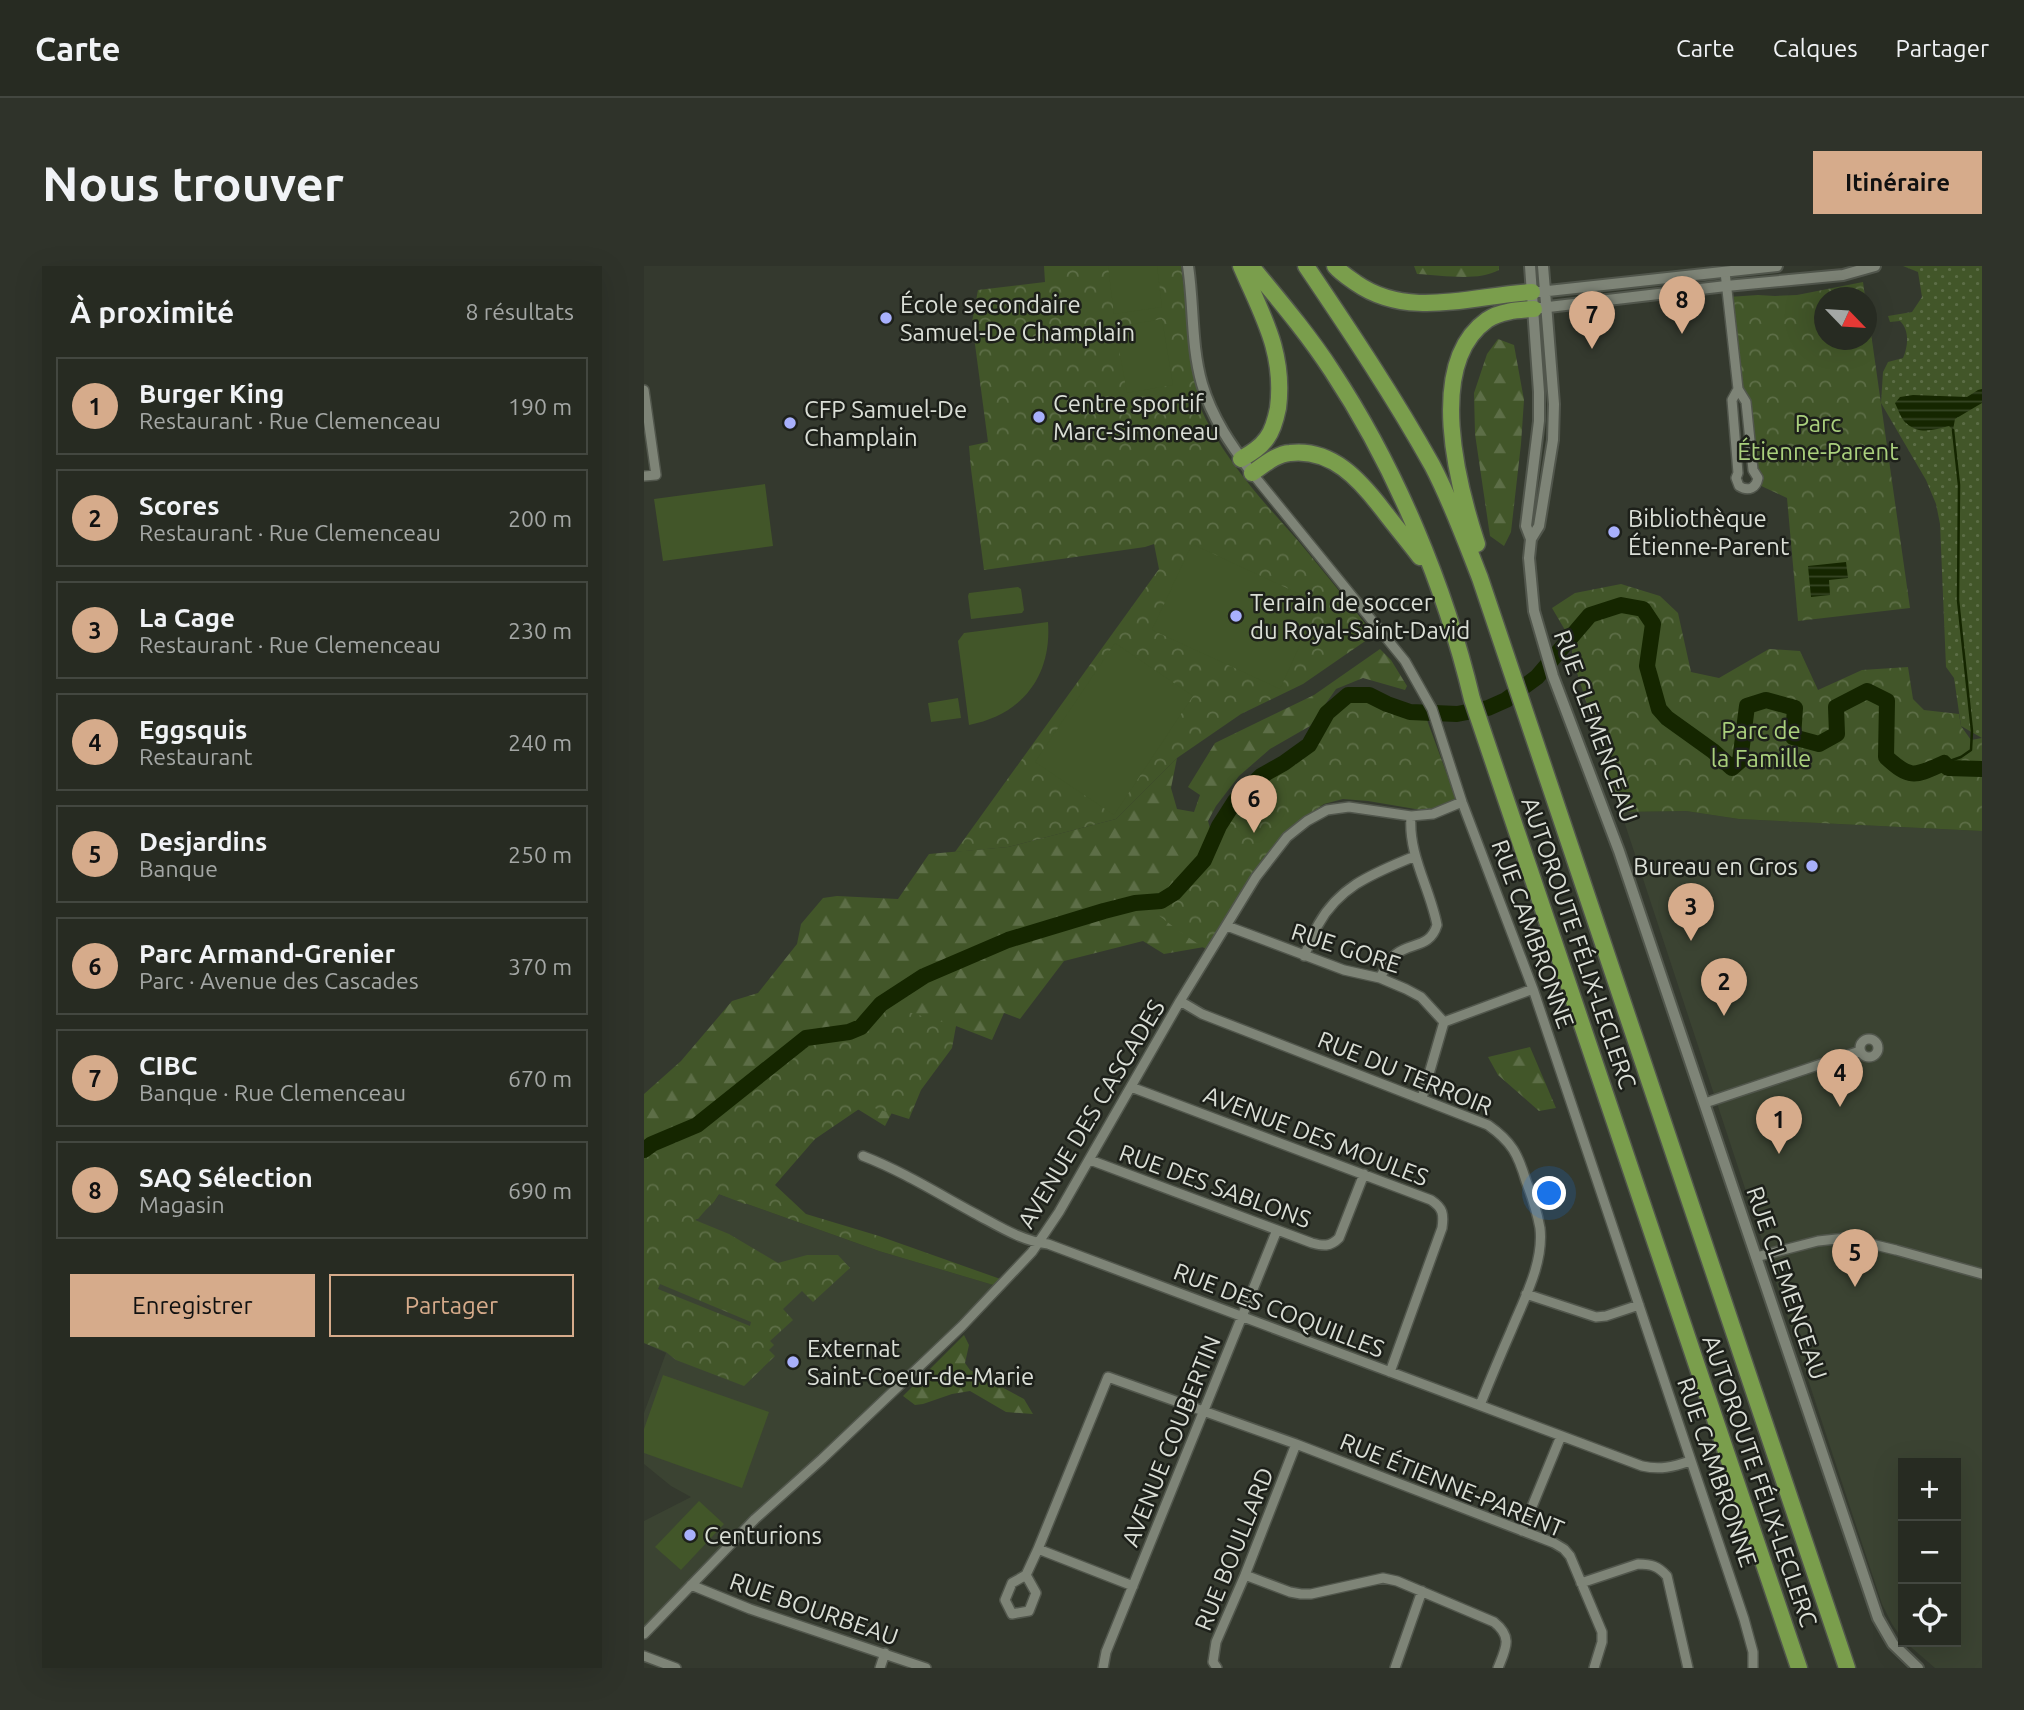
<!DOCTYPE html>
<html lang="fr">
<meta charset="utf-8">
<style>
body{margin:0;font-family:Ubuntu,sans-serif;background:#2f332a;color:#f1f3f6}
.controls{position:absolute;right:21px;bottom:21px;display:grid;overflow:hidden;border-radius:0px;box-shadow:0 7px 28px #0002}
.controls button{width:63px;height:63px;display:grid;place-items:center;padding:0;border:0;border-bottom:2px solid #434740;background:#272b22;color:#f1f3f6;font:35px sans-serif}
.compass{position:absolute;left:1170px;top:21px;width:63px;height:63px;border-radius:50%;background:#272b22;box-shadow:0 7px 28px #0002;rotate:115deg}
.you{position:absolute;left:906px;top:928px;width:24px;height:24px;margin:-18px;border:5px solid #fff;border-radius:50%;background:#1a73e8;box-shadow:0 0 0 10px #1a73e833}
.badge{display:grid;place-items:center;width:46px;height:46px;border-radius:50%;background:#d6ab8b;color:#111;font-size:23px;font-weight:700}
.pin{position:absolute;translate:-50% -58px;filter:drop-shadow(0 2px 4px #0008)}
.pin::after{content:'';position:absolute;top:37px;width:24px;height:21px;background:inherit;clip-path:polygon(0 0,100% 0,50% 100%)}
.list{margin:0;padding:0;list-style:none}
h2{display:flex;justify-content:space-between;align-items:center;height:91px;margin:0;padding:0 28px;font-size:30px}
h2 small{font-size:23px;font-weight:400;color:#a4a7a5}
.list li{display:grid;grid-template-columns:46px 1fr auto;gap:21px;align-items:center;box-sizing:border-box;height:98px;margin:0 14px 14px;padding:0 14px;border:2px solid #434740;border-radius:0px}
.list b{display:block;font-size:26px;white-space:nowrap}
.list p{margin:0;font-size:23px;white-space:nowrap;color:#a4a7a5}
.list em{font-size:23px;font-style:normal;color:#a4a7a5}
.actions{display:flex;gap:14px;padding:21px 28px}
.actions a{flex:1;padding:16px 0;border:2px solid #d6ab8b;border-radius:0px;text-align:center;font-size:24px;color:#d6ab8b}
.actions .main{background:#d6ab8b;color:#111}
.icon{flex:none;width:38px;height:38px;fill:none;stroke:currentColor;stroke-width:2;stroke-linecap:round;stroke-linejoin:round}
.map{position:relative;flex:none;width:1338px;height:1402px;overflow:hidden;border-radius:0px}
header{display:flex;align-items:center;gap:42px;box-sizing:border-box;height:98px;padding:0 35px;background:#272b22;border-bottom:2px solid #434740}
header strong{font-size:33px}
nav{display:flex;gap:38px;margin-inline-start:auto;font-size:24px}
.intro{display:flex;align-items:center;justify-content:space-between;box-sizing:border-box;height:168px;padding:0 42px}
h1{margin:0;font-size:49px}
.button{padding:18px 32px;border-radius:0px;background:#d6ab8b;color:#111;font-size:24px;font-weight:700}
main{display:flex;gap:42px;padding:0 42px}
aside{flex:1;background:#272b22;border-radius:0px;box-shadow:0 7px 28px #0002}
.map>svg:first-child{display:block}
.built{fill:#3b4332}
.grass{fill:url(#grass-dots)}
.forest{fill:url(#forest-firs)}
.park{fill:url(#park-crowns);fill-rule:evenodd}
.garden{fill:#425629}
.water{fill:url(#water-rules)}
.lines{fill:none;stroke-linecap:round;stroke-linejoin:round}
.stream{stroke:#152600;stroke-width:2.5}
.river{stroke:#152600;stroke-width:16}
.minor-casing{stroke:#51564c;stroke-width:12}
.tertiary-casing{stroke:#51564c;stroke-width:14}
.motorway-casing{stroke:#51564c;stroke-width:19}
.minor{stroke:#7e8477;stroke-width:9}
.tertiary{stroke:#7e8477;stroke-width:10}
.motorway{stroke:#7a9e4c;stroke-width:16}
.poi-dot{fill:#a8b0fc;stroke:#1d201a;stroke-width:2.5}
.labels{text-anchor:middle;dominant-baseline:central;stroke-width:5;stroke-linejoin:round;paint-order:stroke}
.poi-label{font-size:24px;fill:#daded6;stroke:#1d201a;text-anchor:start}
.park-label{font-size:24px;fill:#aad07d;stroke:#1d201a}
.street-label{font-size:24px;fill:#daded6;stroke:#1d201a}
</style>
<header>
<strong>Carte</strong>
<nav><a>Carte</a><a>Calques</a><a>Partager</a></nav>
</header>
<div class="intro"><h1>Nous trouver</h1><a class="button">Itinéraire</a></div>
<main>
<aside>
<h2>À proximité<small>8 résultats</small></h2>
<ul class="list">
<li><span class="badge">1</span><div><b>Burger King</b><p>Restaurant · Rue Clemenceau</p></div><em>190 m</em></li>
<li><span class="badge">2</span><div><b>Scores</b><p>Restaurant · Rue Clemenceau</p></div><em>200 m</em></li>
<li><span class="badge">3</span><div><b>La Cage</b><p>Restaurant · Rue Clemenceau</p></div><em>230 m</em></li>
<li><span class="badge">4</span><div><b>Eggsquis</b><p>Restaurant</p></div><em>240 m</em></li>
<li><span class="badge">5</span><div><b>Desjardins</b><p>Banque</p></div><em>250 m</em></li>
<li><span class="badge">6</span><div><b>Parc Armand-Grenier</b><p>Parc · Avenue des Cascades</p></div><em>370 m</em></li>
<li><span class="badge">7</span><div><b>CIBC</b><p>Banque · Rue Clemenceau</p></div><em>670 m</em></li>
<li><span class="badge">8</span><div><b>SAQ Sélection</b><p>Magasin</p></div><em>690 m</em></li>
</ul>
<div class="actions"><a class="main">Enregistrer</a><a>Partager</a></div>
</aside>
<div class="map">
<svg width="1338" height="1402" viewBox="0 0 1338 1402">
<defs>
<pattern id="grass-dots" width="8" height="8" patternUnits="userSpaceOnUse" patternTransform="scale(1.75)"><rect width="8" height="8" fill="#425629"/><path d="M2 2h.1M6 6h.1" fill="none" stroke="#5d6e47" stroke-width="1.8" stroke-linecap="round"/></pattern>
<pattern id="forest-firs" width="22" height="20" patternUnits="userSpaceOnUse" patternTransform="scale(1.75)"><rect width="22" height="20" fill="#425629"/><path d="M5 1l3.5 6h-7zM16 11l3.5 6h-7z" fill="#5d6e47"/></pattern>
<pattern id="park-crowns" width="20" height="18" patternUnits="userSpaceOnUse" patternTransform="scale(1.75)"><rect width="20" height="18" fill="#425629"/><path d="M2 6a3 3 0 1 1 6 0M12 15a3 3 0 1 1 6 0" fill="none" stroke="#5d6e47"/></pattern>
<pattern id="water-rules" width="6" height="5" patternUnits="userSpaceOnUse" patternTransform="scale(1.75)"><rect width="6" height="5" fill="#152600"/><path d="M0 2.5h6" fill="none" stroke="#364524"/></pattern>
</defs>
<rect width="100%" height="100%" fill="#34392e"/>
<path class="built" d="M1042,545L1095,553L1338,565V1402H1291L1261,1376H1312V1197H1259V1374L1248,1358L1238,1338L977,546Z
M75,928L235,985L356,1021L178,1193L0,1368V1255L47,1231L27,1220L0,1198V1147L22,1087L0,1077L20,971L70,936Z"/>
<path class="grass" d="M1259,0H1338V472L1317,460L1310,412L1302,401L1296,258L1292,238L1282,214L1237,137L1239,106L1244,96L1259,92C1264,80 1266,65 1256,55L1246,56L1244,50L1268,46L1278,31L1274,6Z"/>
<path class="forest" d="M770,0H855V4C833,16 798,9 773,8Z
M854,73L870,79L880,134L877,178L867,266L860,280L846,270L831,168L830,127L843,88Z
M736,383L747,394L763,420L761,424L719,412L692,423L666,460L626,483L595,510L572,540L564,555L569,573L578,576L629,565L560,681L520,688L499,675L420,695L376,753L360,747L348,774L312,760L254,835L241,860L207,839L187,844L113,931L101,938L75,928L54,953L35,955L0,1032V828L37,795L88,735L114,727L153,678L157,658L179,632L193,630L254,633L285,588L364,581L472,553L533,492L527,522L533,543L550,546L556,529L544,521L571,477L670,429Z
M886,781L912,842L895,845L854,809L844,791Z
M320,1069L325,1079L321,1097L326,1104L380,1133L389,1148L362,1146L326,1125L308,1128L279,1138L271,1139L259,1130Z"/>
<path class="park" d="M400,0H537L555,139C579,193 618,234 656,277C681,307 706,338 730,369L659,418L597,448L533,492L472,553L364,581L311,586L515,303L510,278L501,281L340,304L327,203L325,180L344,176L328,56L334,24L401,16Z
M1219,16L1221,31L1181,32V74H1223V39L1266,342L1154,355L1143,232L1113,218L1102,136L1094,123L1084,31L1114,29L1131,30L1153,29Z
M977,318L1016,330L1034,347L1047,406L1075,412L1125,383L1156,385L1174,424L1218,404L1264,401L1269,433L1280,444L1315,448L1317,460L1327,474L1338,472V565L1095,553L1042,545L977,546L928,391V376L908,342L931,327Z
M712,433L733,435L761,448L783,454L812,533L783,545L724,535L699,533L680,538L654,556L631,581L566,686L535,665L505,642C528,631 552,612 565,589C576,571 582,548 597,533C617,512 646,504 667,484C686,466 685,443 712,433Z
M237,738L312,760L308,782L277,824L265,853L221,839L171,873L131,919L162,948L235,970L362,1015L356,1021L235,985L75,928L70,936L51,954L85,968L134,997L163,989H194L206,1002L169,1036L158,1025L139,1043L149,1054L126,1075L130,1079L125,1084L131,1090L100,1120L32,1094L22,1086L0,1077V884L8,878L53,859L162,772L205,766L217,761ZM16,1018L107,1056L106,1060L14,1023Z"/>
<path class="garden" d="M464,0H513L518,41L470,48Z
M518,53L529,119L483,127L471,61Z
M121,218L129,280L19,295L10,233Z
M548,278L675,337L636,423L508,364Z
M374,321L377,323L380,344L378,347L327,353L324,330L325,327Z
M404,356C408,410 378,449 325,459L314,375L320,367Z
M471,377L549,430L470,549L391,496Z
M314,432L317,452L287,456L284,437Z
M19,1109L125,1146L98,1222L0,1187V1163Z
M55,1235L80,1258L37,1304L11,1281Z"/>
<path class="water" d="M1338,123V137L1311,153L1309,164L1305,160C1290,164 1275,169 1262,157C1257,153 1254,143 1251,137L1256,131L1269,129L1323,131L1334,124Z
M1202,296L1204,312L1185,314L1186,329L1167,331L1164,300Z"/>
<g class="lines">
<path class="stream" d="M1300,497L1317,491L1327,484L1328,465L1314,334L1315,219L1309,164"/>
<path class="river" d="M0,884L8,878L53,859L162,772L205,766L217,761L237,738L280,710L364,674L460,645L491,637L517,635L530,627L560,594L575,560L591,535L617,510L640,497L665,479L683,447L704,429H725L743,438L766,446L813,448L844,442L862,434L893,411L946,349L977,339L999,343L1009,358L1003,400L1015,443L1023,452L1069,485L1088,502L1096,495L1103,440L1122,434L1151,442L1149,471L1175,478L1193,468L1192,441L1223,425L1243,435L1242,491C1267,514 1271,510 1300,497L1304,502L1338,503"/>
<defs>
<path id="minor" d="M1081,6L1094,123L1102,136L1109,204L1114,212C1112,222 1105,226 1095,220L1092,212L1094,207L1088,134L1094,123
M0,124L12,209L0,210
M608,207L761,395L788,443L818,536L889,723L1100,1353L1109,1386V1402
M583,660L700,704L736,712L762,723L777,731L800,756
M660,690C665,680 668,669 674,659C696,619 731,607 771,590
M736,712C741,703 744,695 752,688C768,676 786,682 793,659C786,622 764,589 767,550
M536,735L558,748L844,859C868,876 874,888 882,915C888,930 893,946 896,962C900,997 880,1033 867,1065C856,1090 846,1114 836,1139
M1216 782a9 9 0 1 1 18 0a9 9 0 1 1-18 0Z
M487,821L787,934C799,942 800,948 798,962L746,1106
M778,832L800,756L889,723
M1061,837L1216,785
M219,890C258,905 293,927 330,947C353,959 377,975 404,978L998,1200C1016,1204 1029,1201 1046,1195
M446,894L668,977C679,980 686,981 695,972L720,908
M1112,991L1174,975L1202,972L1252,984L1338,1008
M882,1028L952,1051L962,1050L995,1039
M878,1265L917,1170
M382,1309L368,1317L361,1334L368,1348L385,1345L392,1327L382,1309L394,1283
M601,1309L646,1326L657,1328H667L739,1312L753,1315L850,1356C869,1371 862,1382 854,1402
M937,1317L994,1298C1007,1298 1014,1300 1023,1310L1044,1402
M47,1319L106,1343L282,1402
M489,1320L394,1283L464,1111L652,1178L910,1277L920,1283L926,1290L958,1366V1376L950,1402
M0,1368L111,1253L178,1193L318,1060L388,986L415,946L536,735L612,611L643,571L663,555L683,544L705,541L767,550L789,548L818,536
M0,1390L32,1402
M236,1402L241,1387
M459,1402L462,1386L633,964
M573,1402L569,1396L572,1376L601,1309L652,1178
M751,1402L778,1325"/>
<path id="tertiary" d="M544,0C550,39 547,80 558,118C568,152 587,179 608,207
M886,0L895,126V155L882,260L887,273
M899,0L910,138L909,174L895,260L887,273L885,292L890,345L909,410L975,585L1234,1352L1249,1378L1274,1402
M895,26L1133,0
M896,42L1082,20L1199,9L1231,0"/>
<path id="motorway" d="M597,0C618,49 641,86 634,142C632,152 629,164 623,172C616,182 607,187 597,193
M607,0C635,34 664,68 688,105C752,202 801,320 828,433L1155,1402
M662,0C706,65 750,131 788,199C807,235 821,274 836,312L1203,1402
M691,0C697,7 705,12 712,17C765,54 830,29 888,26
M608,207C620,199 632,188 646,187C688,182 716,214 739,244C751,260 764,275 776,291
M833,278C814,220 781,98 843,54C856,45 874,44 890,43"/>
</defs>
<use href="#minor" class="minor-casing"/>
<use href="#tertiary" class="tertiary-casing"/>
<use href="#motorway" class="motorway-casing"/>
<use href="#minor" class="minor"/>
<use href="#tertiary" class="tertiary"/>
<use href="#motorway" class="motorway"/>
</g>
<g class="poi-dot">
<circle cx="242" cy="52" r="7"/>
<circle cx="395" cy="151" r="7"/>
<circle cx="146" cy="157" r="7"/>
<circle cx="970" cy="266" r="7"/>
<circle cx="592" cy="350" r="7"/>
<circle cx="1168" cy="600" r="7"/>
<circle cx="149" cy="1096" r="7"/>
<circle cx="46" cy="1269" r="7"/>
</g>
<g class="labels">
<g class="poi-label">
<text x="256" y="38">École secondaire<tspan x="256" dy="28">Samuel-De Champlain</tspan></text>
<text x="409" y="137">Centre sportif<tspan x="409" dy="28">Marc-Simoneau</tspan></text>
<text x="160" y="143">CFP Samuel-De<tspan x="160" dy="28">Champlain</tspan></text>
<text x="984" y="252">Bibliothèque<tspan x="984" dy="28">Étienne-Parent</tspan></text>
<text x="606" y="336">Terrain de soccer<tspan x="606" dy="28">du Royal-Saint-David</tspan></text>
<text x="1154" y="600" text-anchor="end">Bureau en Gros</text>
<text x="163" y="1082">Externat<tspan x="163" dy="28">Saint-Coeur-de-Marie</tspan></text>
<text x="60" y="1269">Centurions</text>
</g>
<g class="park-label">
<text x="1174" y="157">Parc<tspan x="1174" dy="28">Étienne-Parent</tspan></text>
<text x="1117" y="464">Parc de<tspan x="1117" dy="28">la Famille</tspan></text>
</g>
<g class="street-label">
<text transform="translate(952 460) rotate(70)">RUE CLEMENCEAU</text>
<text transform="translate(889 668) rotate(70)">RUE CAMBRONNE</text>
<text transform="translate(935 677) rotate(71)">AUTOROUTE FÉLIX-LECLERC</text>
<text transform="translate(702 682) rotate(18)">RUE GORE</text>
<text transform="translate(761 807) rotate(22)">RUE DU TERROIR</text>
<text transform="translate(447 848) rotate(-59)">AVENUE DES CASCADES</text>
<text transform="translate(672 870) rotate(21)">AVENUE DES MOULES</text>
<text transform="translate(571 920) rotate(20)">RUE DES SABLONS</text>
<text transform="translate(1143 1017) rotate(71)">RUE CLEMENCEAU</text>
<text transform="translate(635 1044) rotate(21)">RUE DES COQUILLES</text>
<text transform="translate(527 1175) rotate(-68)">AVENUE COUBERTIN</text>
<text transform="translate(1073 1206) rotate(71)">RUE CAMBRONNE</text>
<text transform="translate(1116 1215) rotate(71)">AUTOROUTE FÉLIX-LECLERC</text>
<text transform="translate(808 1219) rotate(22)">RUE ÉTIENNE-PARENT</text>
<text transform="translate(590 1283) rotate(-68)">RUE BOULLARD</text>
<text transform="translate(170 1343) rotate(19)">RUE BOURBEAU</text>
</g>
</g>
</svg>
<div class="controls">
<button>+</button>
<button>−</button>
<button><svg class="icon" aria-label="locate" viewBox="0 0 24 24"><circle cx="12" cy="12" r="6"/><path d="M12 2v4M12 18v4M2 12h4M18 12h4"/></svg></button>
</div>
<svg class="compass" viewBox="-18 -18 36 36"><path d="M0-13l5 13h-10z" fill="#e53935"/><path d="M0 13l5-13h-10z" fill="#a4a7a5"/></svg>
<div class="you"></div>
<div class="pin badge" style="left:1135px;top:888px">1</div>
<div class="pin badge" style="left:1080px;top:750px">2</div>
<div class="pin badge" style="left:1047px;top:675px">3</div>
<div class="pin badge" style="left:1196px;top:841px">4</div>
<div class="pin badge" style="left:1211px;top:1021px">5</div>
<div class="pin badge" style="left:610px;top:567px">6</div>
<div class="pin badge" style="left:948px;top:83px">7</div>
<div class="pin badge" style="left:1038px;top:68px">8</div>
</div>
</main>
